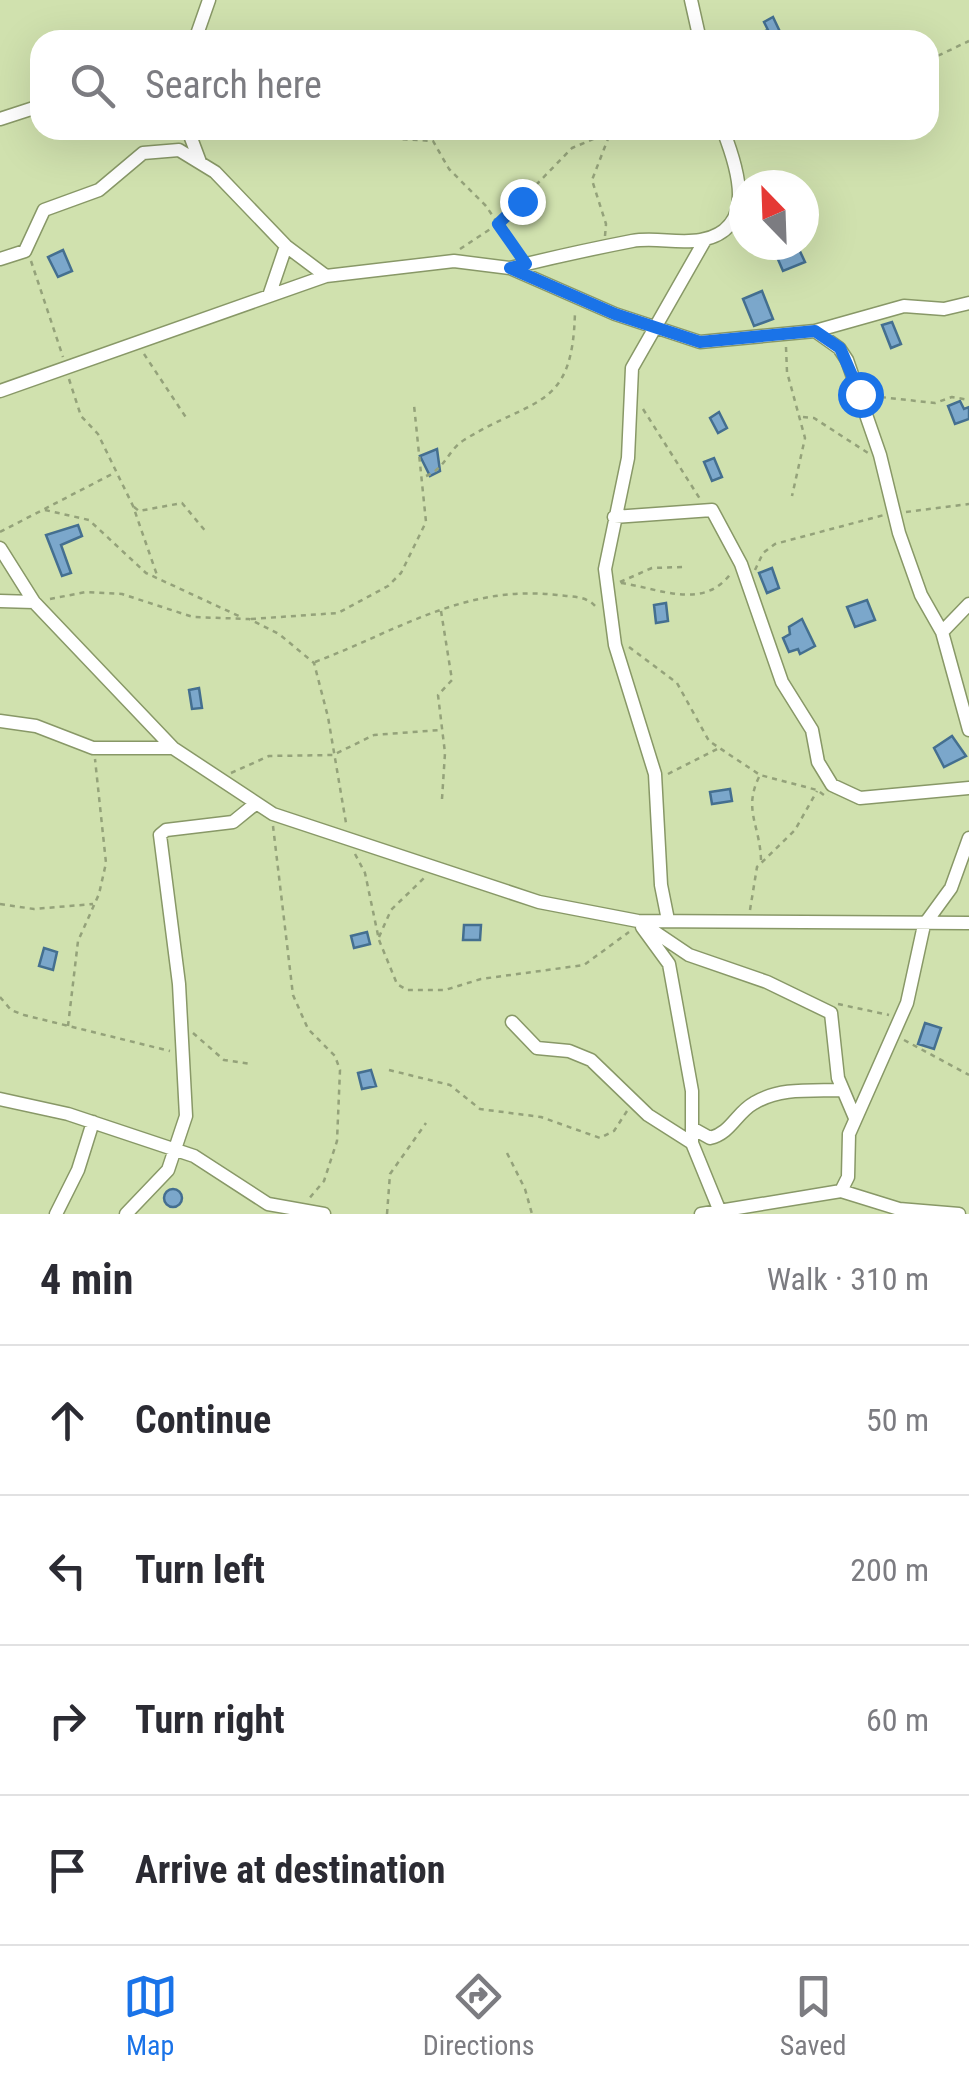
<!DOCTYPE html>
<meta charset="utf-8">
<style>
body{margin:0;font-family:"Roboto Condensed",sans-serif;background:#f7f7f7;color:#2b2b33}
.compass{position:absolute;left:729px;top:170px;width:90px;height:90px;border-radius:50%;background:#fff;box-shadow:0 10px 40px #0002;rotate:337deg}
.stop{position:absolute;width:30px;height:30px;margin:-22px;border:8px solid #1a73e8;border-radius:50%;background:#fff}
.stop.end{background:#1a73e8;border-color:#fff;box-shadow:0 2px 10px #0008}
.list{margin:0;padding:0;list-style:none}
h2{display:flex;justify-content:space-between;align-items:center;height:130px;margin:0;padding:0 40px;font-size:42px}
h2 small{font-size:32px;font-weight:400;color:#7c7c81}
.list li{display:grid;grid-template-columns:65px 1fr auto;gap:30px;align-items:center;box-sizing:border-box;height:150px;padding:0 40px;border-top:2px solid #e1e1e2}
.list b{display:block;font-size:38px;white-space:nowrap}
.list em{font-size:32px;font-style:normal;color:#7c7c81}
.icon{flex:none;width:55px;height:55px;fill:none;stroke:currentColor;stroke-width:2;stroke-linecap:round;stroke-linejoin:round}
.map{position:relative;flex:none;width:969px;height:1214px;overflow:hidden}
.search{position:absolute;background:#fff;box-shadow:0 10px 40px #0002;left:30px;right:30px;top:30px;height:110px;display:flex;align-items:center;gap:25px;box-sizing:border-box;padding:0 35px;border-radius:30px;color:#7c7c81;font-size:38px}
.sheet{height:730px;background:#fff}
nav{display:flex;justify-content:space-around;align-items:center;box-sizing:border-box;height:140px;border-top:2px solid #e1e1e2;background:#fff;font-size:28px;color:#7c7c81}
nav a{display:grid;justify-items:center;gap:5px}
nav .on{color:#1a73e8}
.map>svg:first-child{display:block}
.building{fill:#7ba7cb;stroke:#446f90;stroke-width:2.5}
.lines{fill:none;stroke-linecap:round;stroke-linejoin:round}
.street-casing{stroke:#889867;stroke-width:15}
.path{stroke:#94a27a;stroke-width:2.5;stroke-dasharray:5 5;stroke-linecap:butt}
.street{stroke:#fff;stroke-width:12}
.route{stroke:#1a73e8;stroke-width:12}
</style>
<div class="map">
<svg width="969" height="1214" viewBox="0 0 969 1214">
<rect width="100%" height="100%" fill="#d0e1ae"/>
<path class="building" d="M773,17L782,36L780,40H767L763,32L768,30L764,22Z
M785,245H797L805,262L783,271L774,250Z
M63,250L72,271L58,277L48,257Z
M762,291L773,319L754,326L743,299Z
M892,322L901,344L891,348L882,325Z
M960,401L964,409L969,407V419L955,424L948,406Z
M719,412L727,428L718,433L710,418Z
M437,449L440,471L430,476L420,456Z
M714,458L722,477L712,481L704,462Z
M78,525L82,536L61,545L71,573L62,576L46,535Z
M772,568L779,588L767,593L759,573Z
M867,600L875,620L855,627L847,607Z
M666,603L668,621L656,623L654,605Z
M802,619L815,646L800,654L798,649L789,652L783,638L790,634L789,627Z
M199,688L202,708L192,709L189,690Z
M952,736L966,756L944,767L934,748Z
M730,789L732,801L712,804L710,792Z
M464,925H481L480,940H463Z
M367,932L370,944L354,948L351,936Z
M44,948L57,952L53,970L39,966Z
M925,1023L941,1028L934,1049L918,1044Z
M371,1070L376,1086L362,1089L358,1073Z
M164 1198a9 9 0 1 1 18 0a9 9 0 1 1-18 0Z"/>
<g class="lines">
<defs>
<path id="street" d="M691,0L700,40
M195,40L209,0
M0,119L40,106
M188,130L200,162
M0,259L25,251L44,210L99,190L143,153L179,150L215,172L286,246L326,276
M510,268C550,258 591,249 632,241C655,237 678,244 701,240C759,229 737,166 723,130
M269,296L286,246
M815,331L904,306L944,309L969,303
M0,391L326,276L454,261L510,268L615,314L700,342L815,331L839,348L847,360L880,455L899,533L921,595L942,632L969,730
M614,517L712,510L741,564L782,682L812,730L818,762L832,785L860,798L969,788
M0,548L34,602L173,748L273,814L539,902L638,921L969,923
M0,601L34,602
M942,632L969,604
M0,721L36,726L93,748H173
M668,920L661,885L655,774L615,645L605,569L628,458L632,368L705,240
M640,922L689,955L767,982L831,1013L838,1078L855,1118
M642,927L669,964L692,1091V1143L721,1214
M512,1022L537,1048L569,1051L591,1060L648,1115L692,1143
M0,1099L68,1114L194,1156L268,1204L324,1214
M692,1128L710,1138C731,1133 736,1113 754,1103C781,1087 812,1091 842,1090
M841,1191L899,1209L959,1214
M56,1214L78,1170L93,1122
M126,1214L168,1170L186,1116L179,984L160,835L166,830L233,822L254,805
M701,1214L841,1191L848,1177L849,1134L907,1003L924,925L951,888L969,838"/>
</defs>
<use href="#street" class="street-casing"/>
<path class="path" d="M886,40H892
M929,60L969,41
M376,130L384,138L433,141L449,169L486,206L519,255
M605,236L606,224L592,180L611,131
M460,249L498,224L572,148L615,130
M31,261L63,357
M786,347L787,372L805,438L792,496
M144,354L187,419
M69,379L81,416L98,434L133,506L158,578
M871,396L935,403L952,397L969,400
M643,409L700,499
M803,417L814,418L868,453
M426,476C446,468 447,451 464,440C535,396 573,411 575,311
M134,507L139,511L182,503L207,533
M45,510L89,520L146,573L243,618
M906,512L969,504
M0,532L114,473
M755,570L763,553L775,544L884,515
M620,582L652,568L683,567
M621,583C662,589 704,611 732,572
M50,599L86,592L122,594L193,617L249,619L279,634L314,663L328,717L346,823
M441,611L452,680L438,695L445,753L442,799
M251,619L338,613L388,586L401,573L426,522L414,405
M629,647L677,683L709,741L760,775L817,790L828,798
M315,662C397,631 466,584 557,595C572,597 589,595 598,610
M231,773L269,756L333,755L374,735L440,730
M668,774L719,748
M759,777C743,810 760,825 761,860
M273,826L293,995L308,1029L335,1056L340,1070L337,1141L324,1181L307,1201
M355,854L365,873L379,940L397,984L407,990H445L481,979L584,965L629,932
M0,904L34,909L93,904
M750,910L757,867L795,830L817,791
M379,937L391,910L425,877
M0,997L11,1010L24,1015L170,1051
M838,1004L889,1015
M68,1026L78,941L99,894L106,863L95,759
M193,1033L224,1060L251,1064
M904,1040L969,1075
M389,1070L450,1085L480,1109L541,1117L600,1138L614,1131L627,1111
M507,1153L525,1189L532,1214
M387,1214L390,1174L426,1123"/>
<use href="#street" class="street"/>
</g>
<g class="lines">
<path class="route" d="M522,201L498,224L526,264L510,268L615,314L700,342L815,331L840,348L860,394"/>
</g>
</svg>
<svg class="compass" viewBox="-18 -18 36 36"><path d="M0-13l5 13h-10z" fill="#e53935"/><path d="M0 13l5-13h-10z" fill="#7c7c81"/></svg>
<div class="stop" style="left:860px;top:394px"></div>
<div class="stop end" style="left:522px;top:201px"></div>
<div class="search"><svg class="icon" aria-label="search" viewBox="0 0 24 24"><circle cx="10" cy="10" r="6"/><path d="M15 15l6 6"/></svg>Search here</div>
</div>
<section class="sheet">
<h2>4 min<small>Walk · 310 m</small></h2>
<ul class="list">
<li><svg class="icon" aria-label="ahead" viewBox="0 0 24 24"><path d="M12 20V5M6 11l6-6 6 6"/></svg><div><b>Continue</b></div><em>50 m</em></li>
<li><svg class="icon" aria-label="left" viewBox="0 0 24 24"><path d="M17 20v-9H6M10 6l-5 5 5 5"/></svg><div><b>Turn left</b></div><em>200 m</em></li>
<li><svg class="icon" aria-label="right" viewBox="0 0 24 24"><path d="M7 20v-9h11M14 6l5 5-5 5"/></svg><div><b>Turn right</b></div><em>60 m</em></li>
<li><svg class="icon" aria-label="arrive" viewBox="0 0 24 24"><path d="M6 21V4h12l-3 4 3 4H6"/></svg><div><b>Arrive at destination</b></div></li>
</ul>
</section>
<nav>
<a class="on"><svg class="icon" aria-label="map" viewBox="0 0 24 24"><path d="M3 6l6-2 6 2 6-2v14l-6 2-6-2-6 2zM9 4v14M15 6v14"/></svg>Map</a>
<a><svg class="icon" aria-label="directions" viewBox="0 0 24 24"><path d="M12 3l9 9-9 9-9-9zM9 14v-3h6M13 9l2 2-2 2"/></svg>Directions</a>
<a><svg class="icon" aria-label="saved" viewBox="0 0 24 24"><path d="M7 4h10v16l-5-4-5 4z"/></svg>Saved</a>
</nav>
